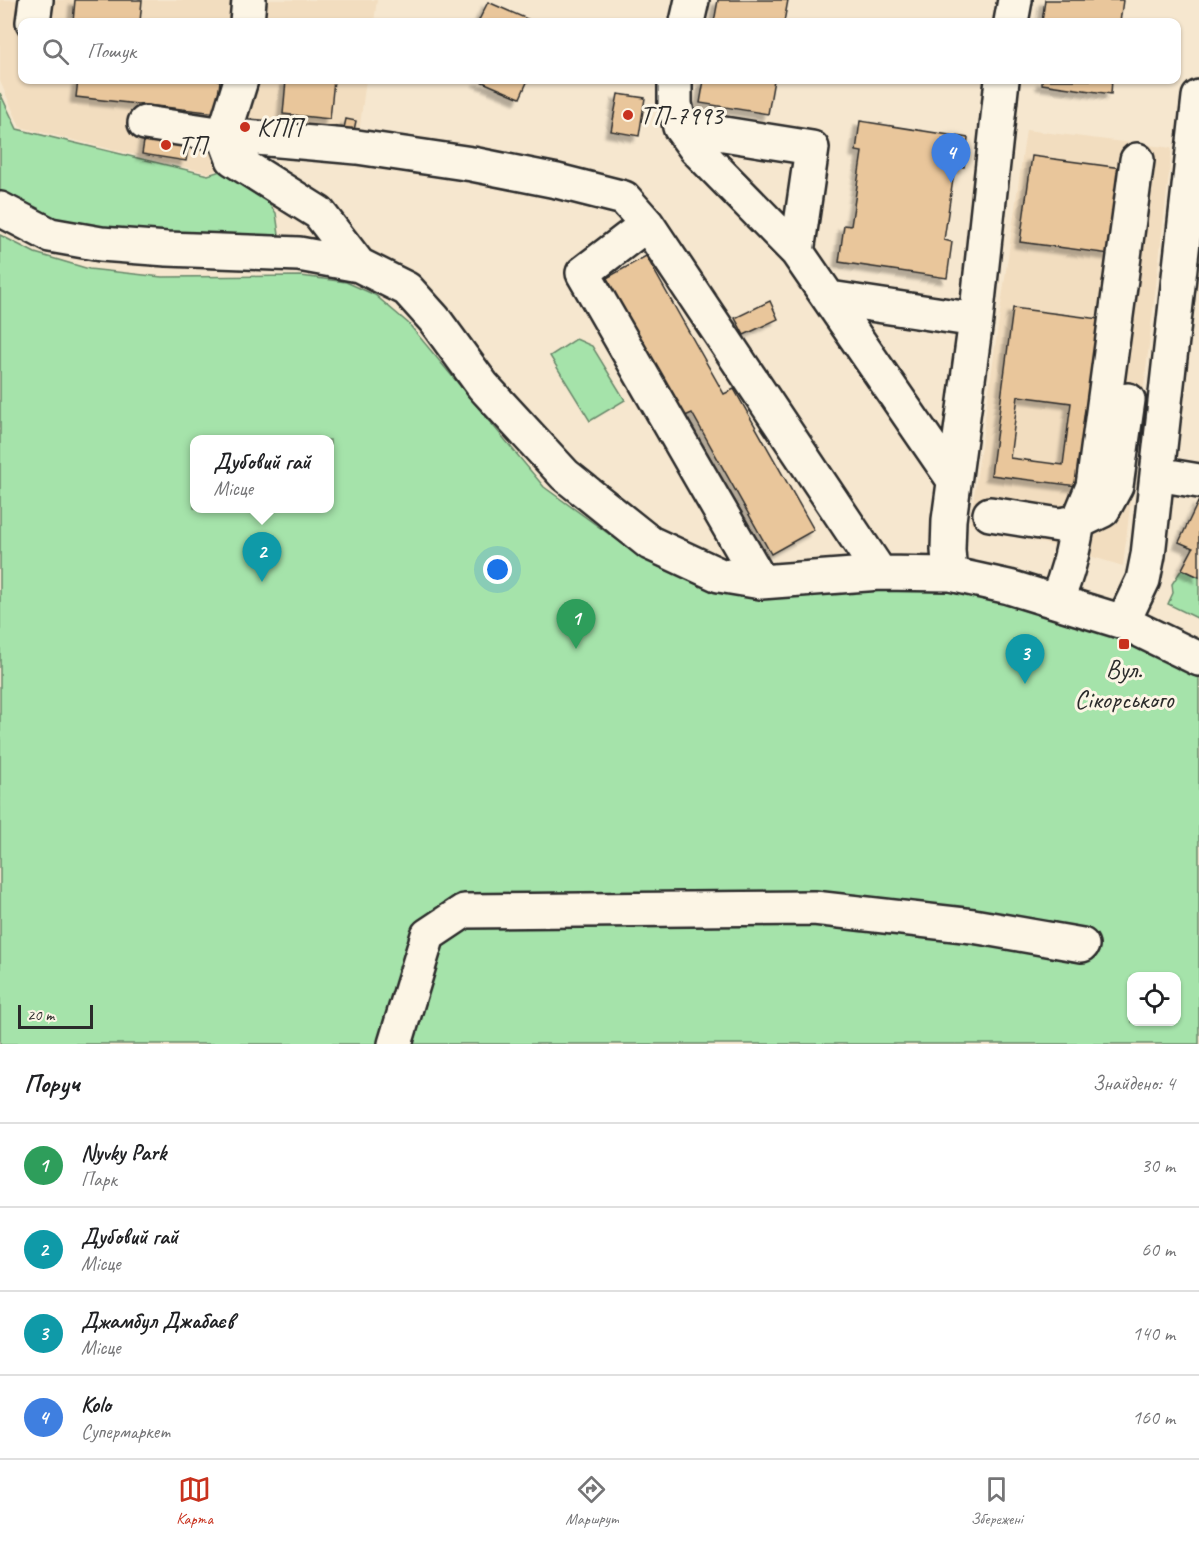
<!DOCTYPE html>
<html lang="uk">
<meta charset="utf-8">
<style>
body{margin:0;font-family:Caveat,sans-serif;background:#f6f6f6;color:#202124}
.controls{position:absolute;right:18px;bottom:18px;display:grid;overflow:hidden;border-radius:12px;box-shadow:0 2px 4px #0004}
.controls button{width:54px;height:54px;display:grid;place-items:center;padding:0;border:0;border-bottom:2px solid #e0e0e0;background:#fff;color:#202124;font:30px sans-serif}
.scale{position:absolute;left:18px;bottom:15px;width:75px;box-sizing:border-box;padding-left:6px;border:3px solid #2b2b2b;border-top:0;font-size:16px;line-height:21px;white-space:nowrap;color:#2b2b2b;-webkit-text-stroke:4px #fcf5e5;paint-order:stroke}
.you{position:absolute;left:498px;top:570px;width:21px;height:21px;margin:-15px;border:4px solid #fff;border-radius:50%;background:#1a73e8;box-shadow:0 0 0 9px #1a73e833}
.badge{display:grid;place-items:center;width:39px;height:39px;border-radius:50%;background:#c8321e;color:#fff;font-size:20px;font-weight:700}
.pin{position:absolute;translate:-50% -50px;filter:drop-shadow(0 2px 3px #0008)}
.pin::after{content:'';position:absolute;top:32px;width:21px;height:18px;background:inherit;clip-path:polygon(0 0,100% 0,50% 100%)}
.popup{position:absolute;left:190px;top:435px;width:144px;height:78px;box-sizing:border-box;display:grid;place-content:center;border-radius:12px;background:#fff;filter:drop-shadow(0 2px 4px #0005);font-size:20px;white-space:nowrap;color:#757577}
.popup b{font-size:22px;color:#202124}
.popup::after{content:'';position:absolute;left:50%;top:100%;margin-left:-12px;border:12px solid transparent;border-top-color:#fff}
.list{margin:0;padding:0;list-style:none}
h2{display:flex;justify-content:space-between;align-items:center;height:78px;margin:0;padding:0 24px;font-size:26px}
h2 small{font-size:20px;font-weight:400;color:#757577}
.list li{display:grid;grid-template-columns:39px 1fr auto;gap:18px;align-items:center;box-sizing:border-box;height:84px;padding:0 24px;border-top:2px solid #e0e0e0}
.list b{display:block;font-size:22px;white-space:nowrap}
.list p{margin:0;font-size:20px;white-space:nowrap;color:#757577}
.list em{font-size:20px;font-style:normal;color:#757577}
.icon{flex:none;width:33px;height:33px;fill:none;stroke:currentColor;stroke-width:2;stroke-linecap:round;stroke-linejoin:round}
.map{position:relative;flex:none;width:1199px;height:1044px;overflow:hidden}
.search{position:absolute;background:#fff;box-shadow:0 2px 4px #0004;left:18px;right:18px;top:18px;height:66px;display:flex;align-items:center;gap:15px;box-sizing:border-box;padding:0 21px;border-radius:12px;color:#757577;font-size:22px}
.sheet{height:414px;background:#fff}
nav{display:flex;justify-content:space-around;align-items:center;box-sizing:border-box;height:84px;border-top:2px solid #e0e0e0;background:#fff;font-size:16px;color:#757577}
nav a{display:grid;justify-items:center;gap:3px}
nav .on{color:#c8321e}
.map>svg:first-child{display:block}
.built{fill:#f2ddbf}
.green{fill:#a5e3aa;stroke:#68876a;stroke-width:1.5;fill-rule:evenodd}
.building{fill:#e9c69b;stroke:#2b2b2b;stroke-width:1.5;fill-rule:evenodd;filter:url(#shadow)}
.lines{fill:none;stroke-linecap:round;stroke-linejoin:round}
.minor-casing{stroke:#2b2b2b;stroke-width:38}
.minor{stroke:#fcf5e5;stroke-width:33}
.poi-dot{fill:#c8321e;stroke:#fcf5e5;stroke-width:2}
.labels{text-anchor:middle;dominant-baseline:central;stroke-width:6;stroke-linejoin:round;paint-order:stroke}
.poi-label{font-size:26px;fill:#2b2b2b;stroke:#fcf5e5;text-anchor:start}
</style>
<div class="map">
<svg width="1199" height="1044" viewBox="0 0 1199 1044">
<defs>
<filter id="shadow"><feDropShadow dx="-5.5" dy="5.5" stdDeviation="1.5" flood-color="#0004"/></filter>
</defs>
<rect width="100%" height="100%" fill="#f6e7cf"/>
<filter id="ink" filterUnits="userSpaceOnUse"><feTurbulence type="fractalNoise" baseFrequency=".0167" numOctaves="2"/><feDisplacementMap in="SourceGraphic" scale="12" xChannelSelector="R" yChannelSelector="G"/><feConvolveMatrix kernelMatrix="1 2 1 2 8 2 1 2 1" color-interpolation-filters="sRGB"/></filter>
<g filter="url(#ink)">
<path class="built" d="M0,0H377L374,22H22V80H366L355,163L256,153L209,173L20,127L0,81Z
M1026,130L1172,148L1123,566L1073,551L970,524Z"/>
<path class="green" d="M0,93L17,129L208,175L233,167L258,190L276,213L279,235L268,242L73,225L14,204L0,194Z
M0,235L35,253L89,269L162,277L301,276L346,282L375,295L408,323L544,487L642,558L918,579L1107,627L1199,672V1044H0ZM194,440H330V508H194ZM1132,976H1176V1022H1132Z
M576,339L592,346L625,400L590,421L550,356Z
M1182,569L1199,577V619L1168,604L1173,593L1172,584Z"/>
<path class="building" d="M75,0H142L140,22H73Z
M718,0H788L784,22H714Z
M1045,0H1123L1120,22H1042Z
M488,2L534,22H478Z
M78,80H220L217,113L76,97Z
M286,80H334L330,119L283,114Z
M478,80H528L520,98Z
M704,80H774L768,114L700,103Z
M1042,80H1112L1111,94L1042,84Z
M618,94L645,98L639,136L611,131Z
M346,119L356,121L354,130L344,128Z
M860,121L968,138L964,167L955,166L944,240L952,242L947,278L839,262L844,225L851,226L862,152L856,151Z
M146,129L190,136L186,161L142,154Z
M1032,156L1121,168L1110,254L1020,242Z
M646,256L724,394L734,389L814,530L771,554L692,413L683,417L605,279Z
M770,301L778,319L744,335L735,318Z
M1013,308L1099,319L1077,486L991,475ZM1018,396L1071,403L1063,465L1010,458Z
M1199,500V577L1182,569L1193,548L1179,542Z"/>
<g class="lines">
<defs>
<path id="minor" d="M33,22L36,0
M247,22L249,0
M687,22L692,0
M1011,22L1015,0
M241,80L224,135L233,159L319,213L359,265
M675,80V104L680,127L696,149L797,252L953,479
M145,123L224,135L357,147L472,164L557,181L624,198L647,224L880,573
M680,127L812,148L797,252
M0,209L50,235L101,244L167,249L299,254L359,265L407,289L434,319L483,386L565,475L650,543L719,575L761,582L880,573L950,574L1009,587L1123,622L1199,659
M647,224L583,273L761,582
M830,298L976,320
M1157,474L1199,481
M990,514L1059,525L1078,522L1093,486L1137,160
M950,574L948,550L949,520L976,320L1002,80
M1056,601C1068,574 1073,551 1078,522L1103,510L1116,486L1128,400
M1123,622L1143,580L1148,555L1199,97
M395,1044L428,935L464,911L814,908L973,926L1082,945"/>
</defs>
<use href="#minor" class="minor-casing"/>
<use href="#minor" class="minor"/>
</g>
</g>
<g class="poi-dot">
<circle cx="628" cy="115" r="6"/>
<circle cx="245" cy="127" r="6"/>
<circle cx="166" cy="145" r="6"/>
<rect x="1118" y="638" width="12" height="12" rx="3"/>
</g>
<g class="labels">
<g class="poi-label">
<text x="640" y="115">ТП-7993</text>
<text x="257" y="127">КПП</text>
<text x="178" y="145">ТП</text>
<text x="1124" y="669" text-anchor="middle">Вул.<tspan x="1124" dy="30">Сікорського</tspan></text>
</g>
</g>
</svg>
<div class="controls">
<button><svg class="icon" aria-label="locate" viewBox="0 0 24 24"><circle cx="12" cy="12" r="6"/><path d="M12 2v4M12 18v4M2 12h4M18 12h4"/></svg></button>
</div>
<div class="scale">20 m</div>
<div class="you"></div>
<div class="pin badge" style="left:576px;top:649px;background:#2e9e5b">1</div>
<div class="pin badge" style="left:262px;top:582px;background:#0f9aa8">2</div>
<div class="popup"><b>Дубовий гай</b>Місце</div>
<div class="pin badge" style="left:1025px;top:684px;background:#0f9aa8">3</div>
<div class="pin badge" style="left:951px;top:183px;background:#3f7fe0">4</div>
<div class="search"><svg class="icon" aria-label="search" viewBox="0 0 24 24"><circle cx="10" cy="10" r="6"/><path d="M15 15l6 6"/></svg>Пошук</div>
</div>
<section class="sheet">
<h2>Поруч<small>Знайдено: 4</small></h2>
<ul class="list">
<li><span class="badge" style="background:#2e9e5b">1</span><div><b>Nyvky Park</b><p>Парк</p></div><em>30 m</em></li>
<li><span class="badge" style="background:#0f9aa8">2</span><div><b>Дубовий гай</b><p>Місце</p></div><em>60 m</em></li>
<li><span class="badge" style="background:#0f9aa8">3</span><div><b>Джамбул Джабаєв</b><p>Місце</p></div><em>140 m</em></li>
<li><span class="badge" style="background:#3f7fe0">4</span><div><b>Kolo</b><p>Супермаркет</p></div><em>160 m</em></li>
</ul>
</section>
<nav>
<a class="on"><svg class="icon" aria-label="map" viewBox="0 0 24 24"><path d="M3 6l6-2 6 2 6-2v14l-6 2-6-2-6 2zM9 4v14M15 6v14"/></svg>Карта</a>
<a><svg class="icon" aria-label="directions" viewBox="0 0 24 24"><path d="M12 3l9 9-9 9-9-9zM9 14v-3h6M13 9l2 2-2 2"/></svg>Маршрут</a>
<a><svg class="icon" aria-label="saved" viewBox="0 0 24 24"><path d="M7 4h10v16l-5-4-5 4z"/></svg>Збережені</a>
</nav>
